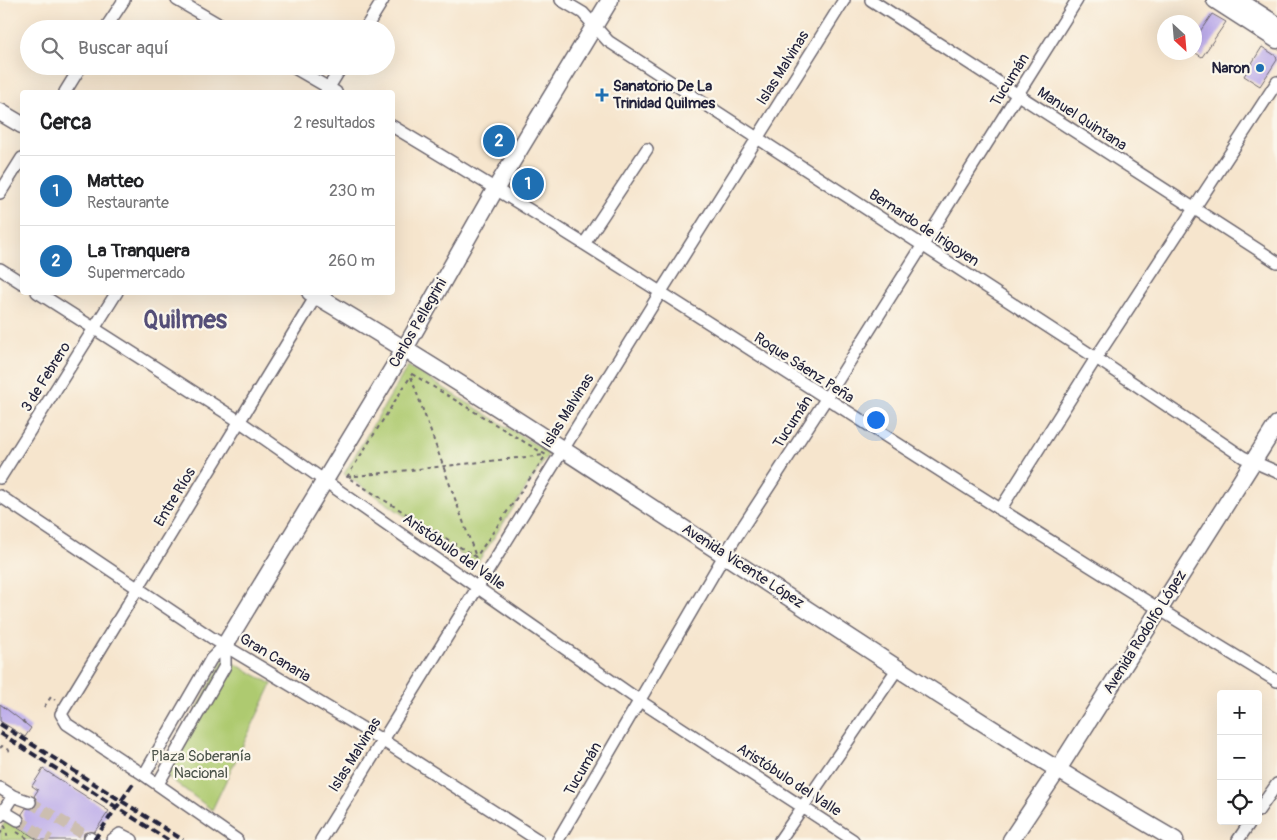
<!DOCTYPE html>
<html lang="es">
<meta charset="utf-8">
<style>
body{margin:0;font-family:Pangolin,sans-serif;background:#f6f6f6;color:#202124}
.controls{position:absolute;right:15px;bottom:15px;display:grid;overflow:hidden;border-radius:5px;box-shadow:0 5px 20px #0002}
.controls button{width:45px;height:45px;display:grid;place-items:center;padding:0;border:0;border-bottom:1px solid #e0e0e0;background:#fff;color:#202124;font:25px sans-serif}
.compass{position:absolute;left:1157px;top:15px;width:45px;height:45px;border-radius:50%;background:#fff;box-shadow:0 5px 20px #0002;rotate:154deg}
.you{position:absolute;left:875px;top:419px;width:18px;height:18px;margin:-12px;border:4px solid #fff;border-radius:50%;background:#1a73e8;box-shadow:0 0 0 8px #1a73e833}
.badge{display:grid;place-items:center;width:32px;height:32px;border-radius:50%;background:#1f6fb2;color:#fff;font-size:16px;font-weight:700}
.pin{position:absolute;translate:-50% -50%;border:2px solid #fff;box-shadow:0 1px 5px #0006}
.list{margin:0;padding:0;list-style:none}
h2{display:flex;justify-content:space-between;align-items:center;height:65px;margin:0;padding:0 20px;font-size:21px}
h2 small{font-size:16px;font-weight:400;color:#757577}
.list li{display:grid;grid-template-columns:32px 1fr auto;gap:15px;align-items:center;box-sizing:border-box;height:70px;padding:0 20px;border-top:1px solid #e0e0e0}
.list b{display:block;font-size:19px;white-space:nowrap}
.list p{margin:0;font-size:16px;white-space:nowrap;color:#757577}
.list em{font-size:16px;font-style:normal;color:#757577}
.icon{flex:none;width:28px;height:28px;fill:none;stroke:currentColor;stroke-width:2;stroke-linecap:round;stroke-linejoin:round}
.map{position:relative;flex:none;width:1277px;height:840px;overflow:hidden}
.search{position:absolute;background:#fff;box-shadow:0 5px 20px #0002;left:20px;top:20px;width:375px;height:55px;display:flex;align-items:center;gap:12px;box-sizing:border-box;padding:0 18px;border-radius:28px;color:#757577;font-size:19px}
.panel{position:absolute;background:#fff;box-shadow:0 5px 20px #0002;left:20px;top:90px;width:375px;height:205px;border-radius:5px}
.map>svg:first-child{display:block}
.green{fill:#aeca70;stroke:#687656}
.building{fill:#b4a2e9}
.lines{fill:none;stroke-linecap:round;stroke-linejoin:round}
.street-tunnel{stroke:#ccbeb0;stroke-width:11;stroke-dasharray:11 5.5;stroke-linecap:butt}
.street-casing{stroke:#6c666e;stroke-width:14}
.secondary-casing{stroke:#6c666e;stroke-width:19}
.path{stroke:#6c666e;stroke-width:2;stroke-dasharray:4 4;stroke-linecap:butt}
.street{stroke:#fff;stroke-width:11}
.secondary{stroke:#fff;stroke-width:16}
.rail{stroke:#22223b;stroke-width:4;stroke-dasharray:8 4;stroke-linecap:butt}
.poi-dot{fill:#1f6fb2;stroke:#fbf7ec;stroke-width:2}
.labels{text-anchor:middle;dominant-baseline:central;stroke-width:4.5;stroke-linejoin:round;paint-order:stroke}
.street-label{font-size:15px;fill:#22223b;stroke:#fbf7ec}
.poi-label{font-size:15px;font-weight:bold;fill:#22223b;stroke:#fbf7ec;text-anchor:end}
.park-label{font-size:15px;fill:#4c544b;stroke:#fbf7ec}
.town-label{font-size:25px;font-weight:bold;fill:#554f78;stroke:#fbf7ec}
</style>
<div class="map">
<svg width="1277" height="840" viewBox="0 0 1277 840">
<rect width="100%" height="100%" fill="#fbf7ec"/>
<filter id="ink" filterUnits="userSpaceOnUse"><feTurbulence type="fractalNoise" baseFrequency=".02" numOctaves="2"/><feDisplacementMap in="SourceGraphic" scale="10" xChannelSelector="R" yChannelSelector="G"/><feConvolveMatrix kernelMatrix="1 2 1 2 8 2 1 2 1" color-interpolation-filters="sRGB"/></filter>
<filter id="wash" filterUnits="userSpaceOnUse"><feTurbulence type="fractalNoise" baseFrequency=".0096" numOctaves="4" result="noise"/><feDisplacementMap in="SourceGraphic" scale="20" xChannelSelector="R" yChannelSelector="G"/><feGaussianBlur stdDeviation="1.12" result="paint"/><feColorMatrix in="noise" values="0 0 0 0 0 0 0 0 0 0 0 0 0 0 0 0 0 1.4 0 .05"/><feComposite in="paint" operator="in"/></filter>
<g filter="url(#wash)">
<rect width="100%" height="100%" fill="#f6e5cd"/>
<path class="green" d="M408,366L549,453L476,565L344,474Z
M224,658L272,684L212,810L163,773Z
M6,821L37,840H0V830Z"/>
<g id="blocks">
<path class="building" d="M1212,14L1226,22L1202,57L1194,52V40Z
M1262,47L1276,56L1277,60L1260,86L1244,76Z
M0,704L31,728L25,737L0,721Z
M43,769L109,811L98,827L94,832L84,833L83,840H38L18,827L25,823L22,814L26,808L32,809L37,805V800L34,796L38,790L32,786Z"/>
</g>
</g>
<g filter="url(#ink)">
<use href="#blocks" fill-opacity="0" stroke="#6c666e" stroke-width="1"/>
<g class="lines">
<path class="street-tunnel" d="M30,802L90,838
M18,820L50,840"/>
<defs>
<path id="street" d="M177,0L227,29
M561,0L583,13L608,41L1096,358L1243,457L1277,472
M871,0L1277,262
M105,29L124,0
M365,29L383,0
M291,66L336,92
M65,92L81,66
M326,92L342,66
M392,126C691,305 979,502 1277,681
M0,193L22,158
M584,244L647,149
M0,269L22,283
M37,292L239,421L640,701L853,840
M0,478L117,292
M0,496L212,638L382,740L538,840
M1000,510L1096,358L1277,82
M144,775L211,659L225,645
M158,784L225,666V645
M0,788L13,796L30,802
M3,811L18,820
M1258,811L1277,784
M0,816L13,796
M90,838L93,840
M112,840L120,834L132,840
M237,840L144,775L67,724L61,714L316,296
M321,840L660,293L844,0
M558,840L725,554L826,399L1077,0
M780,840L898,668
M1238,840L1251,821"/>
<path id="secondary" d="M1215,0L1277,40
M1238,0L1277,25
M0,112L22,125
M310,292C604,466 880,668 1175,840
M225,645L404,350L496,188L610,0
M1011,840L1057,771L1277,424"/>
</defs>
<use href="#street" class="street-casing"/>
<use href="#secondary" class="secondary-casing"/>
<path class="path" d="M412,374L546,455L476,557L347,477Z
M411,377L476,557
M347,477L544,455
M44,707L51,697L55,700
M22,721L26,724
M0,748L2,746L10,751
M5,825L8,840
M17,832L30,840
M0,834L5,826"/>
<use href="#street" class="street"/>
<use href="#secondary" class="secondary"/>
<path class="rail" d="M0,724L183,840
M0,733L168,840
M94,840L135,781"/>
</g>
</g>
<g class="poi-dot">
<circle cx="1260" cy="68" r="5"/>
<path d="M599.5 87.5h5v5h5v5h-5v5h-5v-5h-5v-5h5z"/>
</g>
<g class="labels">
<g class="street-label">
<text transform="translate(783 68) rotate(-58)">Islas Malvinas</text>
<text transform="translate(1010 80) rotate(-58)">Tucumán</text>
<text transform="translate(1082 119) rotate(33)">Manuel Quintana</text>
<text transform="translate(924 228) rotate(33)">Bernardo de Irigoyen</text>
<text transform="translate(418 323) rotate(-60)">Carlos Pellegrini</text>
<text transform="translate(804 368) rotate(33)">Roque Sáenz Peña</text>
<text transform="translate(46 377) rotate(-58)">3 de Febrero</text>
<text transform="translate(568 411) rotate(-58)">Islas Malvinas</text>
<text transform="translate(793 422) rotate(-57)">Tucumán</text>
<text transform="translate(175 497) rotate(-59)">Entre Ríos</text>
<text transform="translate(454 552) rotate(35)">Aristóbulo del Valle</text>
<text transform="translate(743 566) rotate(33)">Avenida Vicente López</text>
<text transform="translate(1145 632) rotate(-58)">Avenida Rodolfo López</text>
<text transform="translate(275 658) rotate(31)">Gran Canaria</text>
<text transform="translate(355 755) rotate(-58)">Islas Malvinas</text>
<text transform="translate(583 769) rotate(-60)">Tucumán</text>
<text transform="translate(789 780) rotate(33)">Aristóbulo del Valle</text>
</g>
<g class="poi-label">
<text x="1250" y="68">Naron</text>
<text x="613" y="86" text-anchor="start">Sanatorio De La<tspan x="613" dy="17">Trinidad Quilmes</tspan></text>
</g>
<g class="park-label">
<text x="201" y="756">Plaza Soberanía<tspan x="201" dy="17">Nacional</tspan></text>
</g>
<g class="town-label">
<text x="185" y="320">Quilmes</text>
</g>
</g>
</svg>
<div class="controls">
<button>+</button>
<button>−</button>
<button><svg class="icon" aria-label="locate" viewBox="0 0 24 24"><circle cx="12" cy="12" r="6"/><path d="M12 2v4M12 18v4M2 12h4M18 12h4"/></svg></button>
</div>
<svg class="compass" viewBox="-18 -18 36 36"><path d="M0-13l5 13h-10z" fill="#e53935"/><path d="M0 13l5-13h-10z" fill="#757577"/></svg>
<div class="you"></div>
<div class="pin badge" style="left:528px;top:184px">1</div>
<div class="pin badge" style="left:499px;top:141px">2</div>
<div class="search"><svg class="icon" aria-label="search" viewBox="0 0 24 24"><circle cx="10" cy="10" r="6"/><path d="M15 15l6 6"/></svg>Buscar aquí</div>
<section class="panel">
<h2>Cerca<small>2 resultados</small></h2>
<ul class="list">
<li><span class="badge">1</span><div><b>Matteo</b><p>Restaurante</p></div><em>230 m</em></li>
<li><span class="badge">2</span><div><b>La Tranquera</b><p>Supermercado</p></div><em>260 m</em></li>
</ul>
</section>
</div>
